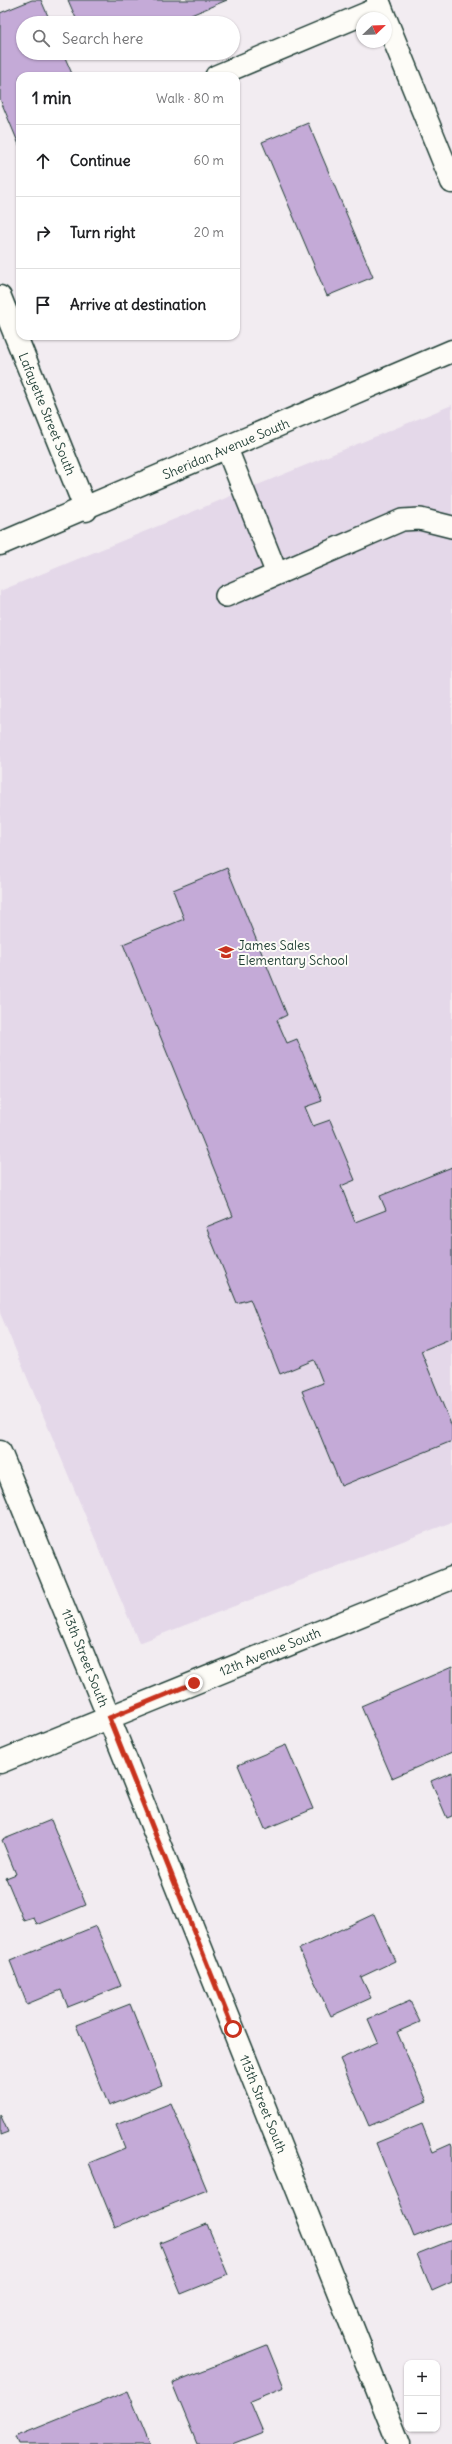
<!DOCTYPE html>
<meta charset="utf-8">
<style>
body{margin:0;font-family:Delius,sans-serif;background:#f6f6f6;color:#202124}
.controls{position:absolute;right:12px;bottom:12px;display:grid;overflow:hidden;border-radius:8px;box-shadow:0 1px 3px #0004}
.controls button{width:36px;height:36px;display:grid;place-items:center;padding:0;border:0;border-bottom:1px solid #e0e0e0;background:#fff;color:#202124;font:20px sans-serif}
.compass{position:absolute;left:356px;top:12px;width:36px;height:36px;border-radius:50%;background:#fff;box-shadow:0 1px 3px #0004;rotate:67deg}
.stop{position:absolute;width:12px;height:12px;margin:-9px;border:3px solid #c8321e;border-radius:50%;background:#fff}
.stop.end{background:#c8321e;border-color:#fff;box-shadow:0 1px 4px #0008}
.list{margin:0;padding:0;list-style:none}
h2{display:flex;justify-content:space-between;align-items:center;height:52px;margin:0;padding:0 16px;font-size:17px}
h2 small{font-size:13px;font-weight:400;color:#757577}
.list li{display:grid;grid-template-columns:26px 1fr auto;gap:12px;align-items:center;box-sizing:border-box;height:72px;padding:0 16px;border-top:1px solid #e0e0e0}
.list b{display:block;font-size:15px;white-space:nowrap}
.list em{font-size:13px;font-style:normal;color:#757577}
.icon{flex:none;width:22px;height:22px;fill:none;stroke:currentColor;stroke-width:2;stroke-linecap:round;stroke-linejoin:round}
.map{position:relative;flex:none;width:452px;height:2444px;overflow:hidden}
.search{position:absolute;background:#fff;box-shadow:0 1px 3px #0004;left:16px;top:16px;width:224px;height:44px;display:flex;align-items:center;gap:10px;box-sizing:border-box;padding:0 14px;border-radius:22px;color:#757577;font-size:15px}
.panel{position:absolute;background:#fff;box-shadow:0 1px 3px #0004;left:16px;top:72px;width:224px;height:268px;border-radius:12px}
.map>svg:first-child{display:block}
.built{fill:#e4d8e9}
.building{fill:#c4aad7;stroke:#1f3d34}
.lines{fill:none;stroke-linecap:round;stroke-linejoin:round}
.lane-casing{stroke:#1f3d34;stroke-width:24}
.street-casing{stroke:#1f3d34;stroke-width:25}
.secondary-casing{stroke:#1f3d34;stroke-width:25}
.lane{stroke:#fdfcf7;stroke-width:21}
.street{stroke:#fdfcf7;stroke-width:22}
.secondary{stroke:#fdfcf7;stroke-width:22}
.route{stroke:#c8321e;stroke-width:5}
.labels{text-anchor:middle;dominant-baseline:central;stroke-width:4;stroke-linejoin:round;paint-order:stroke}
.street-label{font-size:13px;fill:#1f3d34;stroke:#fdfcf7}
.poi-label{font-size:13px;fill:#1f3d34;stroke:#fdfcf7;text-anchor:start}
</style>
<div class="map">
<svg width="452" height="2444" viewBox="0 0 452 2444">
<rect width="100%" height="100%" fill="#f2ecf1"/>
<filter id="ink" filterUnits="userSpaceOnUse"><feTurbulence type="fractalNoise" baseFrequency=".025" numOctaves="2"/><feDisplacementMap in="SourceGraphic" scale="8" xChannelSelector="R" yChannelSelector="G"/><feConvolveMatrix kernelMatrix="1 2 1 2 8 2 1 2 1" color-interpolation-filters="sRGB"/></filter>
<g filter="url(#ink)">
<path class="built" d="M452,405V1522L139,1643L0,1313V591Z"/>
<path class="building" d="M32,0H41L51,23H23V53H63L73,76H20V147L0,99V13Z
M68,0H227L172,23H78Z
M91,53H102L92,57Z
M308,123L373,277L327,296L262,142Z
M227,868L287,1015L277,1020L287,1043L297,1039L322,1101L305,1107L313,1126L330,1120L355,1180L341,1186L355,1222L386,1210L380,1196L452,1167V1338L421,1351L452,1427V1441L341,1486L302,1391L323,1383L314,1360L280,1374L250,1299L237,1303L206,1227L233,1216L123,944L184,919L173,890Z
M452,1667V1752L392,1778L361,1706Z
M286,1745L313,1809L265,1829L238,1765Z
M452,1772V1816L447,1818L431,1781Z
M51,1820L86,1905L37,1925L34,1918L24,1921L6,1878L16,1874L2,1840Z
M374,1914L395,1961L361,1977L371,1998L331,2016L299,1949Z
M96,1926L121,1986L68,2007L61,1990L27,2004L10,1961Z
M410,2001L420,2022L397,2032L427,2101L369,2126L340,2059L378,2042L368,2019Z
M130,2004L162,2085L109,2106L76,2025Z
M171,2103L207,2190L115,2227L89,2163L125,2148L116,2125Z
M0,2114L8,2132L0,2135Z
M422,2124L433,2152L451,2144L452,2147V2222L414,2237L376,2143Z
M207,2224L228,2275L181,2294L160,2243Z
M452,2240V2282L432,2291L417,2254Z
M267,2345L284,2387L250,2401L263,2432L232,2444H197L172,2383Z
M128,2391L150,2444H18L15,2437Z"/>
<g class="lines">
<defs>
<path id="lane" d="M216,76L381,7
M227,449L277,574
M226,596L402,520L420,519L452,527"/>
<path id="street" d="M0,297L86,510
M0,1452L109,1718L399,2444
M0,1762L452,1578"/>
<path id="secondary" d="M378,0L385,18
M386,20L452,182
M0,544L452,351"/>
</defs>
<use href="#lane" class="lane-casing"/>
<use href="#street" class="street-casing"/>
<use href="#secondary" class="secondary-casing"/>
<use href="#lane" class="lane"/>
<use href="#street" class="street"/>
<use href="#secondary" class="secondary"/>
</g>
</g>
<g class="lines" filter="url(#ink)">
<path class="route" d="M194,1683L109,1718L233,2029"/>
</g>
<defs>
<symbol id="school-bare" viewBox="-9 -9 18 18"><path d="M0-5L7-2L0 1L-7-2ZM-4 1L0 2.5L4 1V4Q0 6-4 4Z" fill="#c8321e" stroke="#fdfcf7" stroke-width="2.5" paint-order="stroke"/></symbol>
</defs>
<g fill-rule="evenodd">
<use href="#school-bare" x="215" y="941" width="22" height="22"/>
</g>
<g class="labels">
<g class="street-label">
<text transform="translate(47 414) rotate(68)">Lafayette Street South</text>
<text transform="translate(226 449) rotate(-23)">Sheridan Avenue South</text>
<text transform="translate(270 1652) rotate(-22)">12th Avenue South</text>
<text transform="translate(85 1658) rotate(68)">113th Street South</text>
<text transform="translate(263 2104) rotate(68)">113th Street South</text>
</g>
<g class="poi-label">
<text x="238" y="945">James Sales<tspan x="238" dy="15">Elementary School</tspan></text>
</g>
</g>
</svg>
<div class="controls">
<button>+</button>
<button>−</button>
</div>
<svg class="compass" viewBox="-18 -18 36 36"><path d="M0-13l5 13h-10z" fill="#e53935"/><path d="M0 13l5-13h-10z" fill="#757577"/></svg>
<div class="stop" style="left:233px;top:2029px"></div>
<div class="stop end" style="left:194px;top:1683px"></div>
<div class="search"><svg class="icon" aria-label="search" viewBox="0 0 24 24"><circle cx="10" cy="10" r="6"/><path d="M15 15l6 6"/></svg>Search here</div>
<section class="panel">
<h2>1 min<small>Walk · 80 m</small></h2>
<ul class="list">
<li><svg class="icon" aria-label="ahead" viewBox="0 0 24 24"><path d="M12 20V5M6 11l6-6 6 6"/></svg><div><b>Continue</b></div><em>60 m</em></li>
<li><svg class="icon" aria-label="right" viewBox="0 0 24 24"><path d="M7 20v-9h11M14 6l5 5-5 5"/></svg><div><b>Turn right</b></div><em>20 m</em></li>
<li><svg class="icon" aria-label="arrive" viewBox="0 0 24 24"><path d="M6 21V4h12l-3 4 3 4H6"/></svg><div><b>Arrive at destination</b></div></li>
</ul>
</section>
</div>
